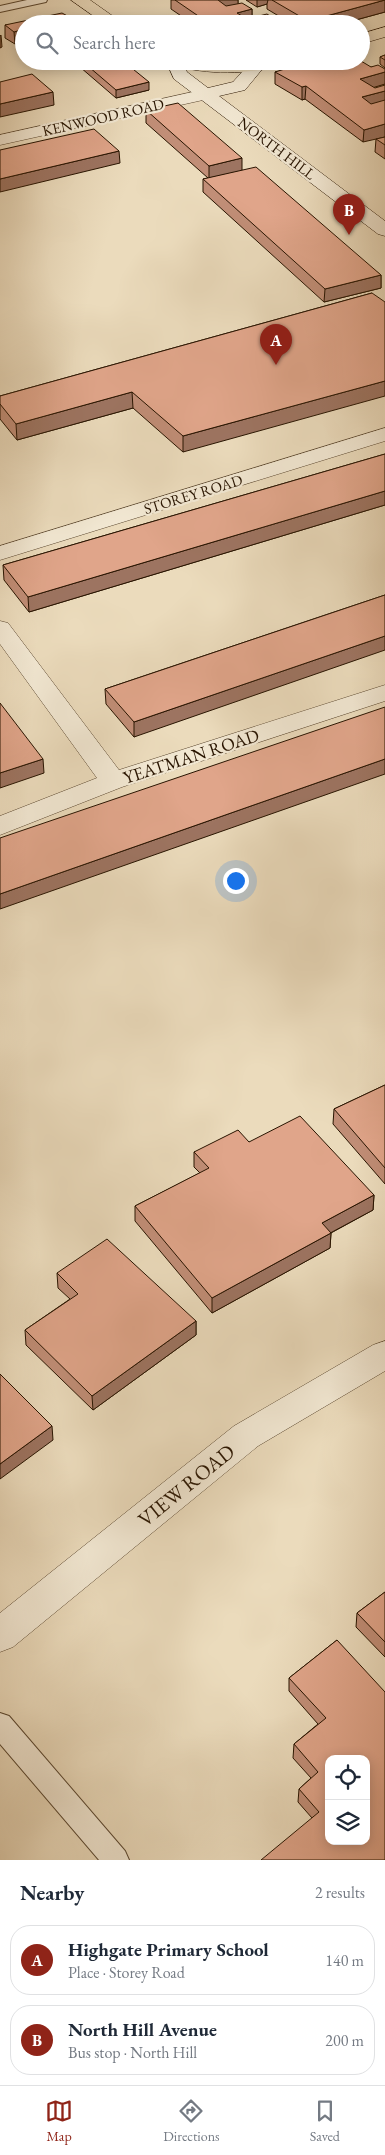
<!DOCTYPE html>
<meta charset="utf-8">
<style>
body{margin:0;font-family:"EB Garamond",serif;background:#f2f2f3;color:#1f2937}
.controls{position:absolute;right:15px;bottom:15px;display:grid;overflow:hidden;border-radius:10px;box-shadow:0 2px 12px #0003}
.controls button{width:45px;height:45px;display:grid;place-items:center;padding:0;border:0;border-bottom:1px solid #e0e1e3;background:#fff;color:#1f2937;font:25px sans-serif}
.you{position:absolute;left:235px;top:880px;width:18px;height:18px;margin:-12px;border:4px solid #fff;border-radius:50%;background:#1a73e8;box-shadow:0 0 0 8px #1a73e833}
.badge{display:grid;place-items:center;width:32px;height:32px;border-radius:50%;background:#8f2418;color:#fff;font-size:16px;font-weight:700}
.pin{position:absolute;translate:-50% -41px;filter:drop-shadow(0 1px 2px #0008)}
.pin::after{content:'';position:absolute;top:26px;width:18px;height:15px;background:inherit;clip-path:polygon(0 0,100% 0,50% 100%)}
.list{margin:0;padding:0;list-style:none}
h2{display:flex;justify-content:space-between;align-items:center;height:65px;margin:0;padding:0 20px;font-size:21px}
h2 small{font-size:16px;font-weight:400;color:#747a83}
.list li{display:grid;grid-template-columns:32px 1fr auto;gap:15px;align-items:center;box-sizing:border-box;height:70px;margin:0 10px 10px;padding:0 10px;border:1px solid #e0e1e3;border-radius:20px}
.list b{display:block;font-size:19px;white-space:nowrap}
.list p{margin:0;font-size:16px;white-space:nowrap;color:#747a83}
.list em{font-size:16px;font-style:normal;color:#747a83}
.icon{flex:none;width:28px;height:28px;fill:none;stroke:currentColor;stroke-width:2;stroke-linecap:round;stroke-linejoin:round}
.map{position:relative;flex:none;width:385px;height:1860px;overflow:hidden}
.search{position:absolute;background:#fff;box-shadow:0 2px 12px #0003;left:15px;right:15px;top:15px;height:55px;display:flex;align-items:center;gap:12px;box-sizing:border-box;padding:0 18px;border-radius:28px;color:#747a83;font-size:19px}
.sheet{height:225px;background:#fff}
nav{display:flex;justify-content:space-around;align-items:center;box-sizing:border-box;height:70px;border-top:1px solid #e0e1e3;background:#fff;font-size:14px;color:#747a83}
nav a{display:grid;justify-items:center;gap:2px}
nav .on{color:#8f2418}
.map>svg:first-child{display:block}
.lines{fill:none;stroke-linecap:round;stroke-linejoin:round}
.service-casing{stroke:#59462f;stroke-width:2}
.minor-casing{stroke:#59462f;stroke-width:1}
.secondary-casing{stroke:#281400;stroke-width:1}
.trunk-casing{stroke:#281400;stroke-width:1}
.service{fill:#f2e8d3;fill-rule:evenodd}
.minor{fill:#f2e8d3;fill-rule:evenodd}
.secondary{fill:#f2e8d3;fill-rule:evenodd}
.trunk{fill:#ebdbbc;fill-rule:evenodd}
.wall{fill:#c18e77;stroke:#281400}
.shaded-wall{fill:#9d7461;stroke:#281400}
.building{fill:#e0a58a;stroke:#281400;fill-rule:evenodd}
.labels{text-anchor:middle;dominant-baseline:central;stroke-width:4.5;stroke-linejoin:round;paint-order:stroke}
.far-street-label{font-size:15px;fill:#281400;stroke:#f2e8d3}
.street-label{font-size:18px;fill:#281400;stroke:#f2e8d3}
.near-street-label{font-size:21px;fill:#281400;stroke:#f2e8d3}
</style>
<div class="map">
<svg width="385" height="1860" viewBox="0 0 385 1860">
<rect width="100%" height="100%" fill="#ebdbbc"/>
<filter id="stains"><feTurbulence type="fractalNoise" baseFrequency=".004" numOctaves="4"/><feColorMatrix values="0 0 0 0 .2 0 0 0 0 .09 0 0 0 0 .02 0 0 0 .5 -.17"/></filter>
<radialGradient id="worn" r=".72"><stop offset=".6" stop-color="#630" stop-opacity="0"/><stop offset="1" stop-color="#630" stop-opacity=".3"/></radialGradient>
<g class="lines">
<defs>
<path id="service" d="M27,0H47L46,2L0,12V6Z
M0,1713L9,1716L125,1851L129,1860H99L0,1744Z"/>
<path id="minor" d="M206,89L212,90L214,94L212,98L0,145V135Z
M385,428V441L0,560V546Z
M0,621L8,623L119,770L385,685V701L122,787L0,835V816L97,778L0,644Z
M385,1341V1371L258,1446L13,1647L0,1652V1613L234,1426L373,1345Z"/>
<path id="secondary" d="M166,61H182L187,72L208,88L233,82L250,63H262L264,67L245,90L219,96L385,221V236L378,234L174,79Z"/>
<path id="trunk" d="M71,0H90L124,24H105Z
M385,27V37L361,44V34Z
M168,61L228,64L287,61L285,65C243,75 212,75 170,65Z"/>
</defs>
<use href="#service" class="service-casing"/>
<use href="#minor" class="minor-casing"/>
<use href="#secondary" class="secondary-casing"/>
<use href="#trunk" class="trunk-casing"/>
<use href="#service" class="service"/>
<use href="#minor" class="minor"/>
<use href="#secondary" class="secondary"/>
<use href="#trunk" class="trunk"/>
</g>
<path class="wall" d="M171,0H238V4L252,9V18L277,21V24H193L171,9Z
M246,0H385V12L341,24H292L267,9V4L257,7Z
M24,24L15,44L5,38V25Z
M385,55V68L380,64V57Z
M73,61H123L149,90L116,98Z
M306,67H371L385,69V84L374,87L363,142L305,99L302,100L275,84V72Z
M146,110L242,170L381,275V288L324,302L203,192V179L208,178L146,123Z
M385,137V159L375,152L376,139Z
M372,293L183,452L133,408L17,440L0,419V396Z
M385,454V505L29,612L4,580L3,565Z
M385,595L134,737L106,704L105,689Z
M385,1085V1184L333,1124L334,1109Z
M249,1142L374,1195L373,1210L331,1233L330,1248L212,1313L135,1221V1206L200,1173L194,1167V1152Z
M57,1273L196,1321V1335L93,1410L26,1345L25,1330L70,1299L58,1288Z
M385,1592V1657L356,1627L357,1613Z
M337,1640L385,1860L312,1818L298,1802L299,1789L311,1778L293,1758L294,1744L318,1724L289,1691V1678Z"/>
<path class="shaded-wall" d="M217,0H238V7L217,11Z
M257,0H268L267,4L257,7Z
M385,0V12L341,24H308V21Z
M252,9V21L241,24L237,13Z
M277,21V24H265Z
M24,29V41L15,44L14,32Z
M1,35L2,47L0,48V36Z
M385,72V84L359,92L360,79Z
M149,82V90L116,98V90Z
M306,86L305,99L302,100V87Z
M385,91V104L361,109L362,97Z
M53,92L54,105L0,117V104Z
M385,124V137L363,142L364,130Z
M119,151L120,163L0,192V179Z
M242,158V171L209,178V166Z
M381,275V288L324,302L325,289Z
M385,381V396L183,452V436Z
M132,392L133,408L17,440L16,424Z
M385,491V505L29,612L28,597Z
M385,636V650L134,737V722Z
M43,759L44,773L0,788V773Z
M385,759V774L0,909V894Z
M374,1195L373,1210L321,1238L322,1223Z
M331,1233L330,1248L212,1313V1298Z
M196,1321V1335L93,1410L92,1396Z
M52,1426L53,1440L0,1479V1464Z"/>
<path class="building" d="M175,0H218L226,6L242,3L252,9L237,13L247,19L267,14L277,21L265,24H210Z
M272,0H385L308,21Z
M62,13L82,24H24V29L14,32L5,25Z
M385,55V60L380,57Z
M82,61H123L149,82L116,90Z
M325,61H361L371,67L378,65L385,69V72L360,79L375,88L385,85V91L362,97L371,104L385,100V124L364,130L306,86L302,87L275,72L301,64L306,67Z
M32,74L53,92L0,104V82Z
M178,103L242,158L209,166L146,110Z
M94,129L119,151L0,179V150Z
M385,137V145L376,139Z
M256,167L381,275L325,289L203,179Z
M372,293L385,302V381L183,436L132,392L16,424L0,404V396Z
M385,454V491L28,597L3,565Z
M385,595V636L134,722L105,689Z
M0,703L43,759L0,773Z
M385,707V759L0,894V838Z
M385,1085V1168L334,1109Z
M300,1116L374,1195L322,1223L331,1233L212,1298L135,1206L209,1168L194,1152L238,1130L249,1142Z
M107,1239L196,1321L92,1396L25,1330L78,1294L57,1273Z
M0,1374L52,1426L0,1464Z
M385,1592V1642L357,1613Z
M337,1640L385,1692V1860H261L319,1812L299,1789L318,1772L294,1744L326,1718L289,1678ZM329,1759H366V1841H329Z"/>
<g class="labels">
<g class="far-street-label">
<text transform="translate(103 117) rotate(-13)">KENWOOD ROAD</text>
<text transform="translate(277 148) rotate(37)">NORTH HILL</text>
<text transform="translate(193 494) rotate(-17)">STOREY ROAD</text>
</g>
<g class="street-label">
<text transform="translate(191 756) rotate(-18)">YEATMAN ROAD</text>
</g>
<g class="near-street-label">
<text transform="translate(186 1485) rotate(-39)">VIEW ROAD</text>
</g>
</g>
<rect width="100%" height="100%" filter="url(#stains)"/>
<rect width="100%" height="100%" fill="url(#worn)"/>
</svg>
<div class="controls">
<button><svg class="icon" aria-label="locate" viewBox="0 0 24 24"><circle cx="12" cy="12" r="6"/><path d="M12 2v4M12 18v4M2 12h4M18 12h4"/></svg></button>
<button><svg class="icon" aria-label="layers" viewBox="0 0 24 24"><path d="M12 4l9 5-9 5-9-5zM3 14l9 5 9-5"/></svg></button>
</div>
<div class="you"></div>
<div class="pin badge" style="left:276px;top:365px">A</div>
<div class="pin badge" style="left:349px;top:235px">B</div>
<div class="search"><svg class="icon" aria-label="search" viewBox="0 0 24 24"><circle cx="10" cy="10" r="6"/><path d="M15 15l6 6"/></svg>Search here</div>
</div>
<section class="sheet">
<h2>Nearby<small>2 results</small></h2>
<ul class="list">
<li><span class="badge">A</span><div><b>Highgate Primary School</b><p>Place · Storey Road</p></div><em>140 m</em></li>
<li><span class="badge">B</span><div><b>North Hill Avenue</b><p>Bus stop · North Hill</p></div><em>200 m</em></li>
</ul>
</section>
<nav>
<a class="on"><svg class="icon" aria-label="map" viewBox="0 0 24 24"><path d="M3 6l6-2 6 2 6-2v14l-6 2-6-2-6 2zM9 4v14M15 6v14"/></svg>Map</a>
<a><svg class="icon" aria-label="directions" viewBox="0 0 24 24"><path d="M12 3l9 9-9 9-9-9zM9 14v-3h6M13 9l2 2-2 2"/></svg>Directions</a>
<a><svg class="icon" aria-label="saved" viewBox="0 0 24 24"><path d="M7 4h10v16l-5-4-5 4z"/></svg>Saved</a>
</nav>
